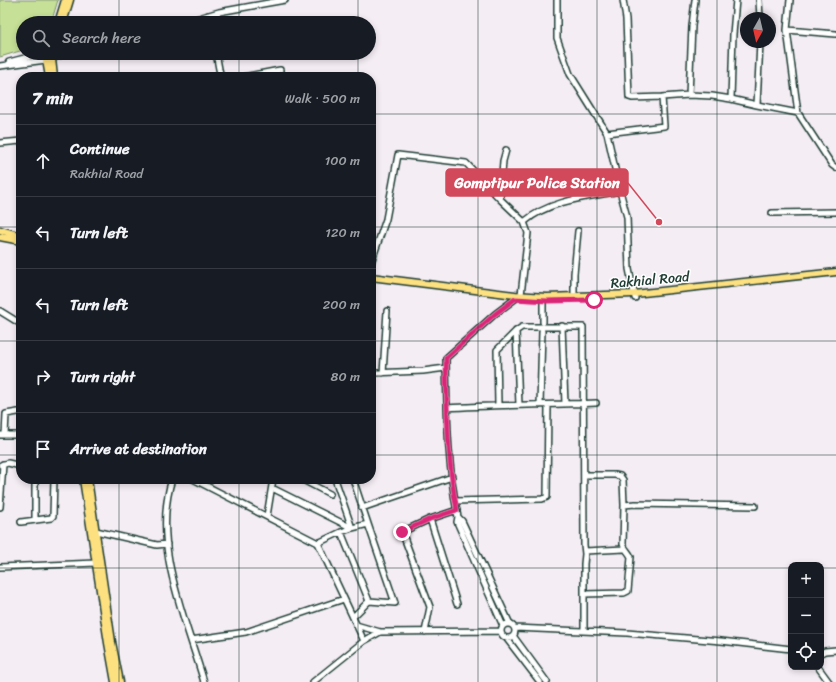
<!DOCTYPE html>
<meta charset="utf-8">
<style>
body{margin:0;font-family:Sriracha,sans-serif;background:#242831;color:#f1f3f6}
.controls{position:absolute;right:12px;bottom:12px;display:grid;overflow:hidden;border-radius:8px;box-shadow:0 2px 6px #0003}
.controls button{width:36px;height:36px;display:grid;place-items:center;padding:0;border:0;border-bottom:1px solid #363941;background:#171b24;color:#f1f3f6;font:20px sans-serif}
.compass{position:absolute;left:740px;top:12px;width:36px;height:36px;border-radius:50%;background:#171b24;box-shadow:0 2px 6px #0003;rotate:188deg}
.stop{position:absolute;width:12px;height:12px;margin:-9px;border:3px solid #db2777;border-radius:50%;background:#fff}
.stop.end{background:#db2777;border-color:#fff;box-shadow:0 1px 4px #0008}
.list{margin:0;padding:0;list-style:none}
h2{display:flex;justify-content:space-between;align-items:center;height:52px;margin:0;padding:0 16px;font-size:17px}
h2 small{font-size:13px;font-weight:400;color:#9ea1a6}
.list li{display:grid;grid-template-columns:26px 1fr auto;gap:12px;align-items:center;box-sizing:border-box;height:72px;padding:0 16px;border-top:1px solid #363941}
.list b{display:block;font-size:15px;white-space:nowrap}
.list p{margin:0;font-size:13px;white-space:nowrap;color:#9ea1a6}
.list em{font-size:13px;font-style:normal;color:#9ea1a6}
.icon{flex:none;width:22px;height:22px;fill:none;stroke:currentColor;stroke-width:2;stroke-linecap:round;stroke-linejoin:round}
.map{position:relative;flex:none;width:836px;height:682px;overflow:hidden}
.search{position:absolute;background:#171b24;box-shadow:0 2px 6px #0003;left:16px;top:16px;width:360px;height:44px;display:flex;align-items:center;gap:10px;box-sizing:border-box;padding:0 14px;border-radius:22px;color:#9ea1a6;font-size:15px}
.panel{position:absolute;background:#171b24;box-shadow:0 2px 6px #0003;left:16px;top:72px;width:360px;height:412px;border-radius:16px}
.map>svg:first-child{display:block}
.green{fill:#c6e097;stroke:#728e66}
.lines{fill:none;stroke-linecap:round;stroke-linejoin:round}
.minor-casing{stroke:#1f3d34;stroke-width:8}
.major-casing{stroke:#1f3d34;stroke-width:9}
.minor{stroke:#fff;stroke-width:5}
.major{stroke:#fde080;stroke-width:6}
.route{stroke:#db2777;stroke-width:5}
.grid{fill:none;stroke:#1f3d34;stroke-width:1;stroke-opacity:0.55}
.labels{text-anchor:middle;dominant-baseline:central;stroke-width:3;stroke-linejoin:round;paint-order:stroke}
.street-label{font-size:14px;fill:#1f3d34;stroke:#fff}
.leader{fill:none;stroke:#d1495b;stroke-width:1.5}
.callout-dot{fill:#d1495b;stroke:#fff;stroke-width:1.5}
.callout{fill:#d1495b;stroke:#d1495b;stroke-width:1.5}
.callout-label{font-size:15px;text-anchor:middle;font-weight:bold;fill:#fff}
</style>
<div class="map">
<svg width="836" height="682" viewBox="0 0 836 682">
<rect width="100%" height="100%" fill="#f5edf4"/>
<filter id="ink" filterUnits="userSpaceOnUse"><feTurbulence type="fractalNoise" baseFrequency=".025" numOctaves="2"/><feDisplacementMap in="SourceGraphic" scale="8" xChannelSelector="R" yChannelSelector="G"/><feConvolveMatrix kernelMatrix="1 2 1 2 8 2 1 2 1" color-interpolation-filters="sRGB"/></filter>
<g filter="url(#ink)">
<path class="green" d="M0,0H58L51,23H23V50L0,57Z"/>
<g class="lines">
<defs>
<path id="minor" d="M557,0V38L570,74L607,133L620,191L627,217L629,269L635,298
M623,0L626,19L629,97L632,98L662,97L689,95L692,26L695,0
M759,0L760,18
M790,0L787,30L798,113L832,165L836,168
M208,15L209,23
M182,23L219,12L285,0
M787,30L836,34
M760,42L757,105L798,113
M216,53L219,69L221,77
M53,58L66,53
M9,62L44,53
M0,66L46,60
M243,77L280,70
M689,95L712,96L731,99L733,34L736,0
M731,99L757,105
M607,133L664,126L662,97
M0,143L21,141
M506,150L503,161L500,199L524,222L528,233L521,295
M772,213L836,212
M524,222C550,200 588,197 620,191
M371,263L386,219L398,155L466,163L500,199
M574,296V274L578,231
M0,311L21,324
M543,322V300
M562,326L565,404
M516,331L519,405
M371,373L423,371L446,368
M383,373L387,311
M498,405L497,350L516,331L522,327H583L584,545L585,554L584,564V631
M540,405L542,331
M447,408C497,405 546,405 596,403
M0,435H21
M5,435L6,414L18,412
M1,465L8,463L21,466
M584,475H615L620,476L623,480L624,505
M172,479C151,545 186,619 204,682
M193,479L318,543L364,641
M301,479L330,494
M335,479L352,528L341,532
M353,479L368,524
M272,488L352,528L368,524L395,603L369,601
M455,501L542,499L547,497L548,405
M0,507L3,464
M362,508L452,477
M267,516L273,479
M458,517L462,521L510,624
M430,519L457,604
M35,520V479
M21,522L51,518L53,516L54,479
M96,531L157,545L167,544
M318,543L341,532L369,601L353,617
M585,551L624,549
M0,567L96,563
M584,594L624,593L628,591L631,557C629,552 625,550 623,544L624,505L635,504L755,506
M501 631a7 7 0 1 1 14 0a7 7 0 1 1-14 0Z
M356,625L380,632L501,631
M503,626L457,522L458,517C447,465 447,411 446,358L495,314L515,299V295
M515,628L627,633L721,641L791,649
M425,632L430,607L402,532L430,519L457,510
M514,637L547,682
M507,639L540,682
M191,640L246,632L344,599
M821,653L825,651L836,650
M818,667L829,682
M313,682L364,641L380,632"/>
<path id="major" d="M58,23L65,0
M63,23L70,0
M45,53V58L48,60L53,58L52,53
M52,59L54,77
M46,60L49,77
M0,230L21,236
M0,237L21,241
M371,277L515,295L547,297L634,294L836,272
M83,479L108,643L115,682
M88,479L112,642L120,682"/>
</defs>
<use href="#minor" class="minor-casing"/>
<use href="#major" class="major-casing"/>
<use href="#minor" class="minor"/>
<use href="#major" class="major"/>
</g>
</g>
<g class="lines" filter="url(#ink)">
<path class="route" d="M402,532L430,519L457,510C447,462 447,407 446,358L495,314L515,299L547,301L594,300"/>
</g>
<path class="grid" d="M119,0V23M239,0V23M358,0V23M478,0V682M597,0V682M717,0V682M119,53V77M239,53V77M358,53V77M0,114H21M371,114H836M0,227H21M371,227H836M0,341H21M371,341H836M0,455H21M371,455H836M119,479V682M239,479V682M358,479V682M0,568H791M821,568H836"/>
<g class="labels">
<g class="street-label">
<text transform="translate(650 280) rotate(-5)">Rakhial Road</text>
</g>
</g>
<path class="leader" d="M659 222L628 183"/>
<circle class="callout-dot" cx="659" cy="222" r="4"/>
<rect class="callout" x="446" y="169" width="182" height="27" rx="4"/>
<g class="callout-label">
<text x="537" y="188">Gomptipur Police Station</text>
</g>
</svg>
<div class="controls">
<button>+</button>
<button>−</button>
<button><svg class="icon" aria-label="locate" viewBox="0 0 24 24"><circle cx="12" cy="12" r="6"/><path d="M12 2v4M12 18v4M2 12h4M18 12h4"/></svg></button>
</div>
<svg class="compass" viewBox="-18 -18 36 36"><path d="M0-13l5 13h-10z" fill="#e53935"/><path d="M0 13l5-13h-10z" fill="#9ea1a6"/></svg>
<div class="stop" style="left:594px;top:300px"></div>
<div class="stop end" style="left:402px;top:532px"></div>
<div class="search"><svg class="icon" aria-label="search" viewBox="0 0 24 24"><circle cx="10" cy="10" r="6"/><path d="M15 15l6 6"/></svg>Search here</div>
<section class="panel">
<h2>7 min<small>Walk · 500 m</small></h2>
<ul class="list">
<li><svg class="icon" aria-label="ahead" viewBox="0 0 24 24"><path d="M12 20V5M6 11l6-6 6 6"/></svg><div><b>Continue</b><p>Rakhial Road</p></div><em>100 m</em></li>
<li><svg class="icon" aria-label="left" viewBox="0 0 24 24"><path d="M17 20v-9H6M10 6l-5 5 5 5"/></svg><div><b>Turn left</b></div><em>120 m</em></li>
<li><svg class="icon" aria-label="left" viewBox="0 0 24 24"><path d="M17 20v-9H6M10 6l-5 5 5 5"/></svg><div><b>Turn left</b></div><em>200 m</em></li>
<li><svg class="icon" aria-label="right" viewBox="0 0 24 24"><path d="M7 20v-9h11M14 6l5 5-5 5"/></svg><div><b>Turn right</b></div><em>80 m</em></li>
<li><svg class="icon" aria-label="arrive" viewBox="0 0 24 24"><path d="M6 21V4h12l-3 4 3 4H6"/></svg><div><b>Arrive at destination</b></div></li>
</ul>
</section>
</div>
